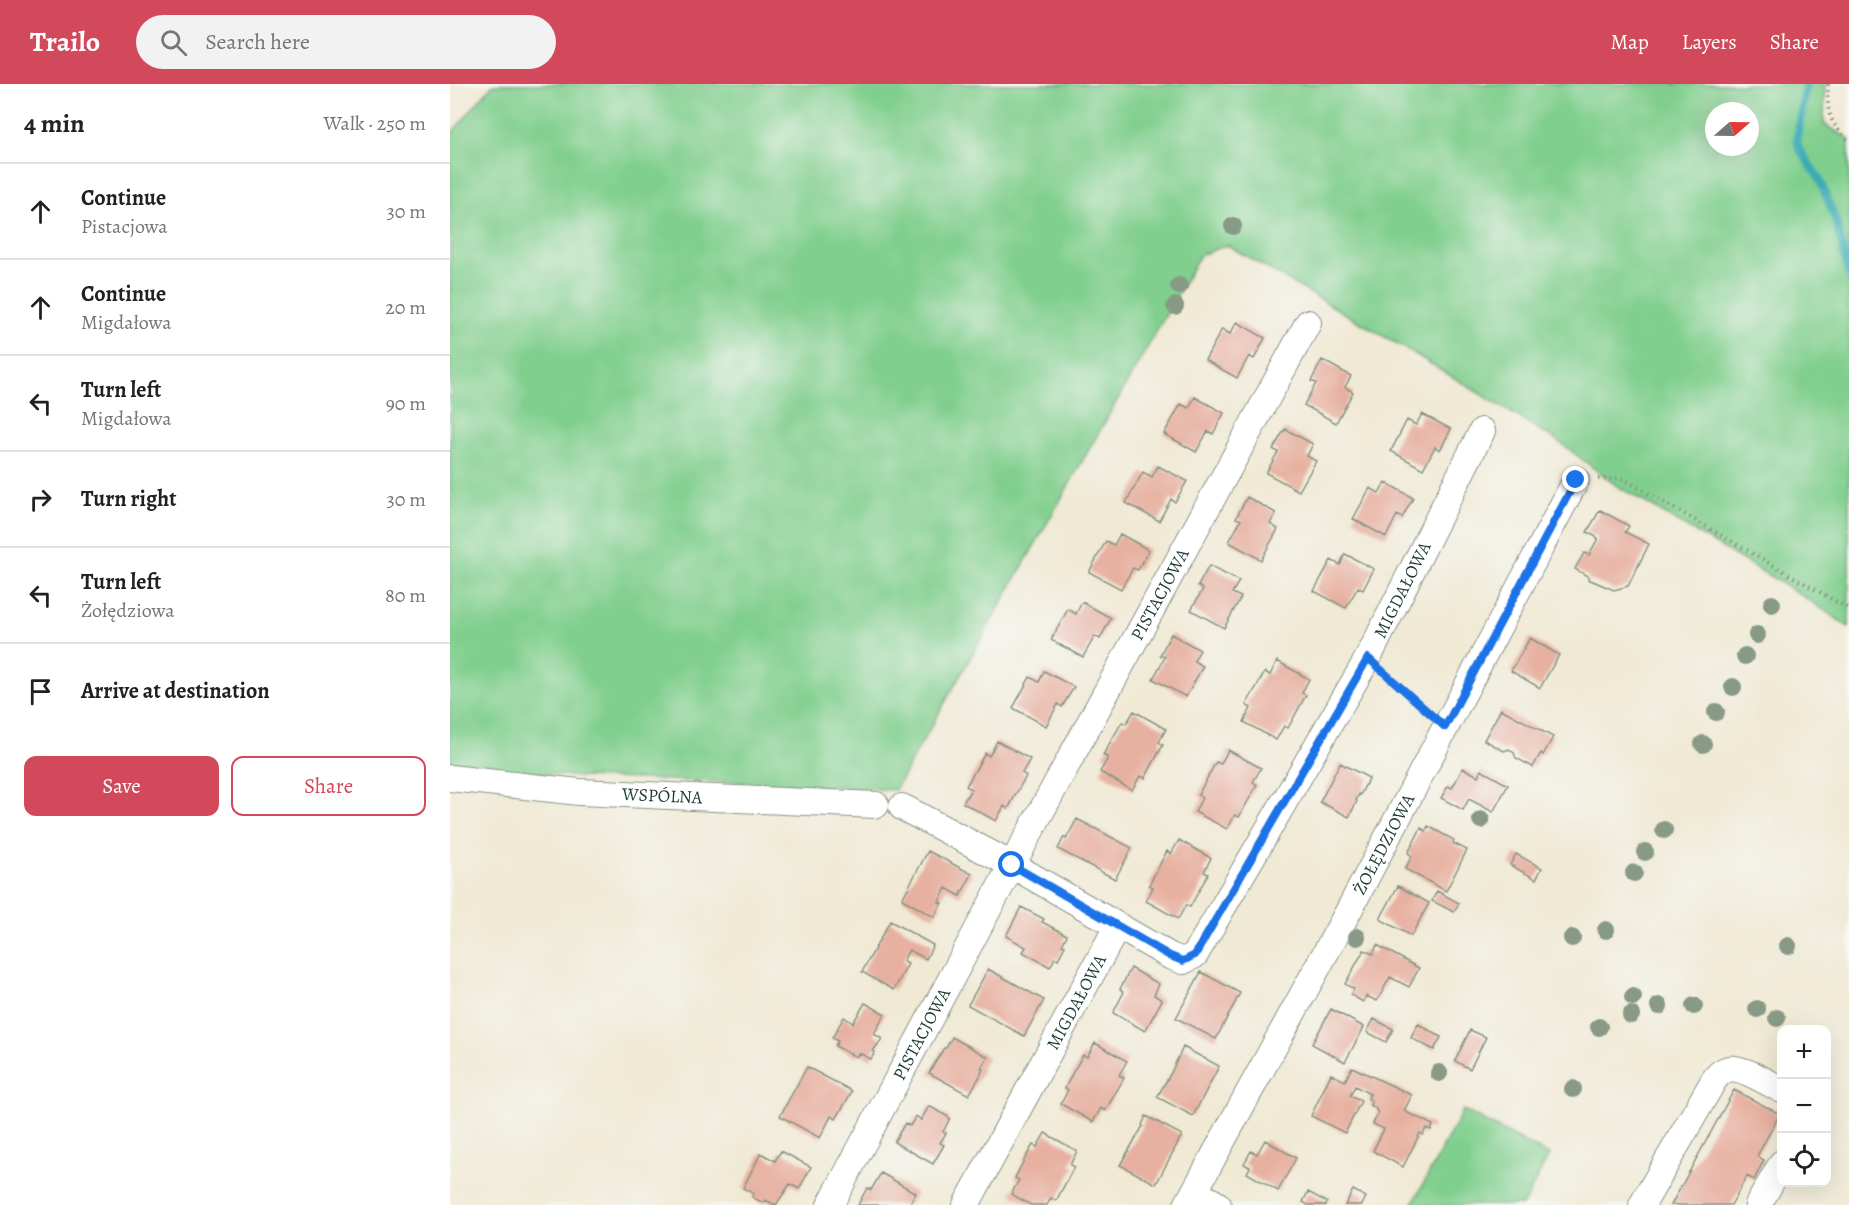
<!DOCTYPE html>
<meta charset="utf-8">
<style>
body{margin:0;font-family:Alegreya,serif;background:#f2f2f2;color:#202124}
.controls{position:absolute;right:18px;bottom:18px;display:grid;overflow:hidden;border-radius:12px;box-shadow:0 6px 24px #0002}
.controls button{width:54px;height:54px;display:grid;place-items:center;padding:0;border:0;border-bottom:2px solid #e0e0e0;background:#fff;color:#202124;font:30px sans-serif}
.compass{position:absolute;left:1255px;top:18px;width:54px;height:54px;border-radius:50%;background:#fff;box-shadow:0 6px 24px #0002;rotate:70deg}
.stop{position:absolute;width:18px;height:18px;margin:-14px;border:4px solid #1a73e8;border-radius:50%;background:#fff}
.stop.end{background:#1a73e8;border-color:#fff;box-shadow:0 2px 6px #0008}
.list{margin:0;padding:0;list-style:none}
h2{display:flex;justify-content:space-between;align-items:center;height:78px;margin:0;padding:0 24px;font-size:26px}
h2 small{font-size:20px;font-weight:400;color:#757577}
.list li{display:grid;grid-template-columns:39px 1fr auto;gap:18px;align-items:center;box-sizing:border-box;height:96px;padding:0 24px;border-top:2px solid #e0e0e0}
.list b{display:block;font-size:22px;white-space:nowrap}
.list p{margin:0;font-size:20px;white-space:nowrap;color:#757577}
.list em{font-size:20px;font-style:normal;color:#757577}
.actions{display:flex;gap:12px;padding:18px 24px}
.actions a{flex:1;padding:14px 0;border:2px solid #d1495b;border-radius:12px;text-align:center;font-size:21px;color:#d1495b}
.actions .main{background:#d1495b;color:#fff}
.icon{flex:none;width:33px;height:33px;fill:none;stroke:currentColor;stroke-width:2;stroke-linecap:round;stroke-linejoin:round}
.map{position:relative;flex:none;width:1399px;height:1121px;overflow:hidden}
header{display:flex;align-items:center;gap:36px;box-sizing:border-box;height:84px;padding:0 30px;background:#d1495b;color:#fff}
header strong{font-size:28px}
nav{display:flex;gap:33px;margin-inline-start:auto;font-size:21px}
.search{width:420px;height:54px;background:#f2f2f2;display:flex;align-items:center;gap:15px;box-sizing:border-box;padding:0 21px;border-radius:33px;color:#757577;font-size:22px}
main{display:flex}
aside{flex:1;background:#fff}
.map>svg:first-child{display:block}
.green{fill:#81cf8e;stroke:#508661;stroke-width:1.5;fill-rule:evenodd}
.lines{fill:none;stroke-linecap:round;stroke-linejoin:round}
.stream{stroke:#3bacb5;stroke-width:8}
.building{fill:#e7b0a0}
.minor-casing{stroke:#889384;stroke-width:28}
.path{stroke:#889384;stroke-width:4;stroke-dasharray:1.5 4.5;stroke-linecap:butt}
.minor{stroke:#fff;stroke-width:26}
.tree{fill:#889a86}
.route{stroke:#1a73e8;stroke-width:8}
.labels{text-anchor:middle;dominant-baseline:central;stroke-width:5;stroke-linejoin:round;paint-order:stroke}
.street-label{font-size:18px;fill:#1f3d34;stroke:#f6f6f2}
</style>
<header>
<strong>Trailo</strong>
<div class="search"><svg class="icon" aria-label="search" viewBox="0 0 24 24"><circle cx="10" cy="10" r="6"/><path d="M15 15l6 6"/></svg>Search here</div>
<nav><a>Map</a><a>Layers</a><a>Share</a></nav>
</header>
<main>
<aside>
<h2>4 min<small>Walk · 250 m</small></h2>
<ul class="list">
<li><svg class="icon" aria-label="ahead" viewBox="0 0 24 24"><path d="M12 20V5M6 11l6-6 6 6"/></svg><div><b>Continue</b><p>Pistacjowa</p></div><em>30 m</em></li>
<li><svg class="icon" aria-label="ahead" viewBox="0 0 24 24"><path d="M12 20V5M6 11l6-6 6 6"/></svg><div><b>Continue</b><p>Migdałowa</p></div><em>20 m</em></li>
<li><svg class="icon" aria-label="left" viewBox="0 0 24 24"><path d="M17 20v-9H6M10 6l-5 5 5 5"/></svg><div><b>Turn left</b><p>Migdałowa</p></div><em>90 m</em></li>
<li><svg class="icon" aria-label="right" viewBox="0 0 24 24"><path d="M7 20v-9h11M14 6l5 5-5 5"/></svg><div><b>Turn right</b></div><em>30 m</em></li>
<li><svg class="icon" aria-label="left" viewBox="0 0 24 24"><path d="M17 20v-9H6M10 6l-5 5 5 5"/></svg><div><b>Turn left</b><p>Żołędziowa</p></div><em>80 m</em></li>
<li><svg class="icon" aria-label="arrive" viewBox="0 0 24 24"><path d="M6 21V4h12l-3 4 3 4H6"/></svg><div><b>Arrive at destination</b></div></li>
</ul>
<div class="actions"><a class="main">Save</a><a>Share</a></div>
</aside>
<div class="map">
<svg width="1399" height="1121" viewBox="0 0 1399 1121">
<rect width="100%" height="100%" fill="#f6f6f2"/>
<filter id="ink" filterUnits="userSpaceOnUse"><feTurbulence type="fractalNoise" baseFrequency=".0167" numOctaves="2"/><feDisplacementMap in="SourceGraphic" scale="12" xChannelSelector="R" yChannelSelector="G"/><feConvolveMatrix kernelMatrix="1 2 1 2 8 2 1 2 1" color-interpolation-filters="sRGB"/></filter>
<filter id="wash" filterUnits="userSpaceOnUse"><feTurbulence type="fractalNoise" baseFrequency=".008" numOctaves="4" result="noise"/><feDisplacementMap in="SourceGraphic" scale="24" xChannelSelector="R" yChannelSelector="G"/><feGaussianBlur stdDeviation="1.35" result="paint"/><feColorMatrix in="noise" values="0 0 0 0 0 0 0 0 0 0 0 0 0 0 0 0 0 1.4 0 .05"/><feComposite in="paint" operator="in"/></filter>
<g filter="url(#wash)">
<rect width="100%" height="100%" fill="#f0e9d4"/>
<path class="green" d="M43,0H1375L1374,40L1399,55V543L1345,507L1167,402L1108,357L973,275L777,161L750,171L445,706L334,700L130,693L0,681V51ZM1264,27H1300V63H1264Z
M1013,1026L1099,1071L1073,1121H962Z"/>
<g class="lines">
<path class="stream" d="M1356,0L1347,54L1349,65L1369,94L1386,137L1399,191"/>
</g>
<g id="blocks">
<path class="building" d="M787,238L815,254L804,275L799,272L787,294L755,276L772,245L780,250Z
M872,276L901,292L895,303L903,308L886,339L854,321L866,299L861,297Z
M745,313L774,329L763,350L758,347L746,368L714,350L731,320L739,324Z
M972,330L1001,345L990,366L985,363L973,385L941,367L957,336L966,341Z
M835,345L863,360L857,372L866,377L849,407L816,389L828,368L823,365Z
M708,382L737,397L725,418L721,415L709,437L676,419L693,388L702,393Z
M935,398L963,414L952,434L947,431L936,453L903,435L920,404L929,409Z
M797,413L826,429L820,440L828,445L811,476L779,458L791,436L786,434Z
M1150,426L1179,442L1175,448L1199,460L1178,502L1164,506L1138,495L1139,493L1125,485L1134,469L1139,471L1148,454L1137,448Z
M670,450L699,466L688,486L683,484L671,505L639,488L656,457L664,461Z
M895,470L924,485L913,506L908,503L896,524L864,507L881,476L890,481Z
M759,482L789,497L782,509L791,513L774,544L741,526L753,505L748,502Z
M632,518L661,534L650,555L645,552L633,573L601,556L618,525L626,530Z
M721,550L750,566L744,577L753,582L736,613L703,595L715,573L710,571Z
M1080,554L1109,571L1090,604L1061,587Z
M827,577L859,595L852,609L856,611L838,644L834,642L826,656L794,638L801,624L796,621L815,588L820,591Z
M594,587L624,603L612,623L608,620L596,642L563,624L580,593L589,598Z
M1051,625L1103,653L1093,671L1091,669L1083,683L1066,674L1064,669L1059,665L1054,667L1034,656Z
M684,627L716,645L709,658L713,661L695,694L690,692L682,706L650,688L658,674L653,671L672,638L676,640Z
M547,657L580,675L572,689L576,692L567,708L558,725L554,722L546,737L513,719L521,705L516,702L526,685L535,669L539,672Z
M778,666L811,684L803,698L807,701L789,733L785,731L777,745L745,728L752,714L748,711L766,678L771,680Z
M890,679L919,694L910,711L909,710L906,716L907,717L899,733L870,718Z
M1013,684L1028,692L1031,686L1058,701L1043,728L1019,715L1013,726L991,714L998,702L1002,704Z
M627,735L682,764L665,795L608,765L614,753L616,755Z
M978,742L1004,756L1003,759L1017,766L996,807L955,785L962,772L958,769L971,744L976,747Z
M729,756L761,774L754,788L758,790L740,823L736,821L728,835L696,817L703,803L699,801L717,767L721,770Z
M478,767L522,790L510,812L496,804L489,818L492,819L484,833L452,815Z
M1066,770L1092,784L1086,795L1060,781Z
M948,802L979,819L961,852L930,835Z
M987,807L1009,819L1004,828L982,817Z
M571,823L594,835L592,838L617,851L612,861L615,862L608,875L605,874L600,883L573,868L576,863L556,852Z
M440,837L483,861L476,875L459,866L453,877L458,880L444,906L412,888Z
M927,861L969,884L959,903L940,893L927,917L916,912L913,918L901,911L904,905L895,900L914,866L923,870Z
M681,884L709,900L704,911L712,916L695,947L663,929L674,908L670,905Z
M538,885L594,916L574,952L518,921Z
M751,888L790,909L766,955L726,934Z
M415,919L435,930L424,950L432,955L423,967L425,968L421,975L409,969L406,973L385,962L388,957L382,954L394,933L403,939Z
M881,925L914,943L895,978L862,960Z
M924,935L943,945L936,958L917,948Z
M968,940L991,953L984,966L961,954Z
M1020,946L1036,953L1020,985L1005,977Z
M502,953L538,973L531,984L533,985L530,992L519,1011L479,989L494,964H496Z
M645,959L677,977L669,991L674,994L665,1010L655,1027L651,1024L643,1038L611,1020L618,1006L615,1004L624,986L633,971L637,973Z
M733,963L769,982L743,1032L707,1013L721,989Z
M357,983L402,1007L386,1035L381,1032L370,1054L330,1032Z
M902,983L962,1011L954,1027L983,1041L981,1046L976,1044L973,1051L970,1049L953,1083L923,1067L934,1045L923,1040L928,1029L925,1024L920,1021L922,1017L918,1015L920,1010L905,1002L900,1012L911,1017L895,1049L861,1032L881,990L895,997Z
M1284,1006L1330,1030L1307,1072L1314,1076L1304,1096L1297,1092L1281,1121H1221Z
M479,1022L500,1034L493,1048L496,1049L490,1059L494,1061L483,1080L444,1058L455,1039L460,1042L466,1032L471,1036Z
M696,1032L732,1051L706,1100L670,1081L693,1042L692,1041Z
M595,1049L627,1067L620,1081L624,1083L606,1117L601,1114L597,1121H581L561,1110L569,1096L565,1094L574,1076L583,1061L587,1063Z
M815,1056L846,1074L828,1107L797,1089L800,1083L794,1080L801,1067L807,1070Z
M331,1067L361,1083L349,1105L340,1100L326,1121L315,1116L313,1119L302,1113L304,1110L293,1104L311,1069L325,1077Z
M431,1089L466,1109L459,1121H408L417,1104L421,1106Z
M903,1106L916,1113L912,1121H895Z
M858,1108L877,1118L876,1121H858L853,1118Z"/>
</g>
</g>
<g filter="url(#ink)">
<use href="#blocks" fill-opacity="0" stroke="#889384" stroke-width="1.5"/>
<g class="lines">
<defs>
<g id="minor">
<path id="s1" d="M0,694L129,708L426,721"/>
<path id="s2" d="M452,723L562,781L720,872L733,877L745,871L918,574L1032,347"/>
<path d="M745,1107L768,1121"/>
<path id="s3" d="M380,1121L562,781L858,239"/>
<path id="s4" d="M516,1121L667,843"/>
<path id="s5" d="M737,1121L898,828L1126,396"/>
<path d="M1192,1121L1264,996C1268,991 1272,986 1279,985C1291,982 1320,1000 1332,1006"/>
<path d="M1308,1121L1332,1079"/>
</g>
</defs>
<use href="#minor" class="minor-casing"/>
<path class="path" d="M1378,0C1377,29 1378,37 1399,57
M1148,395L1172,394L1399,525
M935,590L977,627"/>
<use href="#minor" class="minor"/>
</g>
<g class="tree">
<circle cx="783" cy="142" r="9"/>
<circle cx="729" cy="202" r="9"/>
<circle cx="725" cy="222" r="9"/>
<circle cx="1322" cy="520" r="9"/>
<circle cx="1307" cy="551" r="9"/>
<circle cx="1295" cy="572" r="9"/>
<circle cx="1283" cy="603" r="9"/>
<circle cx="1266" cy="628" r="9"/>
<circle cx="1253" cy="660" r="9"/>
<circle cx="1031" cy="736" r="9"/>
<circle cx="1214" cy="746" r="9"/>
<circle cx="1195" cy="768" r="9"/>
<circle cx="1184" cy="789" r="9"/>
<circle cx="1156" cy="846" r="9"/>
<circle cx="907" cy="853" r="9"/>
<circle cx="1122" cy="854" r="9"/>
<circle cx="1338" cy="862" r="9"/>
<circle cx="1183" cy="913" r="9"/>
<circle cx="1209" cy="922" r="9"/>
<circle cx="1244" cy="922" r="9"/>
<circle cx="1307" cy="925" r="9"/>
<circle cx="1181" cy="931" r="9"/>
<circle cx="1327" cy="934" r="9"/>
<circle cx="1149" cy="943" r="9"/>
<circle cx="989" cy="989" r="9"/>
<circle cx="1123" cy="1005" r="9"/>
</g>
</g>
<g class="lines" filter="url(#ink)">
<path class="route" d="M562,781L720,872L733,877L745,871L918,574L995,643L1126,396"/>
</g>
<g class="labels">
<g class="street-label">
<text stroke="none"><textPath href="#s2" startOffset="754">MIGDAŁOWA</textPath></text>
<text stroke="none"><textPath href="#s3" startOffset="694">PISTACJOWA</textPath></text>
<text stroke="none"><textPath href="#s1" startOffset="213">WSPÓLNA</textPath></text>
<text stroke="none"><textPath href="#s5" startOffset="411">ŻOŁĘDZIOWA</textPath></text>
<text stroke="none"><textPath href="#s4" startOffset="231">MIGDAŁOWA</textPath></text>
<text stroke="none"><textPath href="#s3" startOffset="194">PISTACJOWA</textPath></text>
</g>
</g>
</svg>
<div class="controls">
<button>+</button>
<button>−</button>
<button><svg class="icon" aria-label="locate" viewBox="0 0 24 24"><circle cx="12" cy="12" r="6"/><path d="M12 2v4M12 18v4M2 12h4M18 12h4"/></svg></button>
</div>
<svg class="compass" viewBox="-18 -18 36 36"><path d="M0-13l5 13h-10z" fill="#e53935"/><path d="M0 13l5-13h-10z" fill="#757577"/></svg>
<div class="stop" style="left:562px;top:781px"></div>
<div class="stop end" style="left:1126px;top:396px"></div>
</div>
</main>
